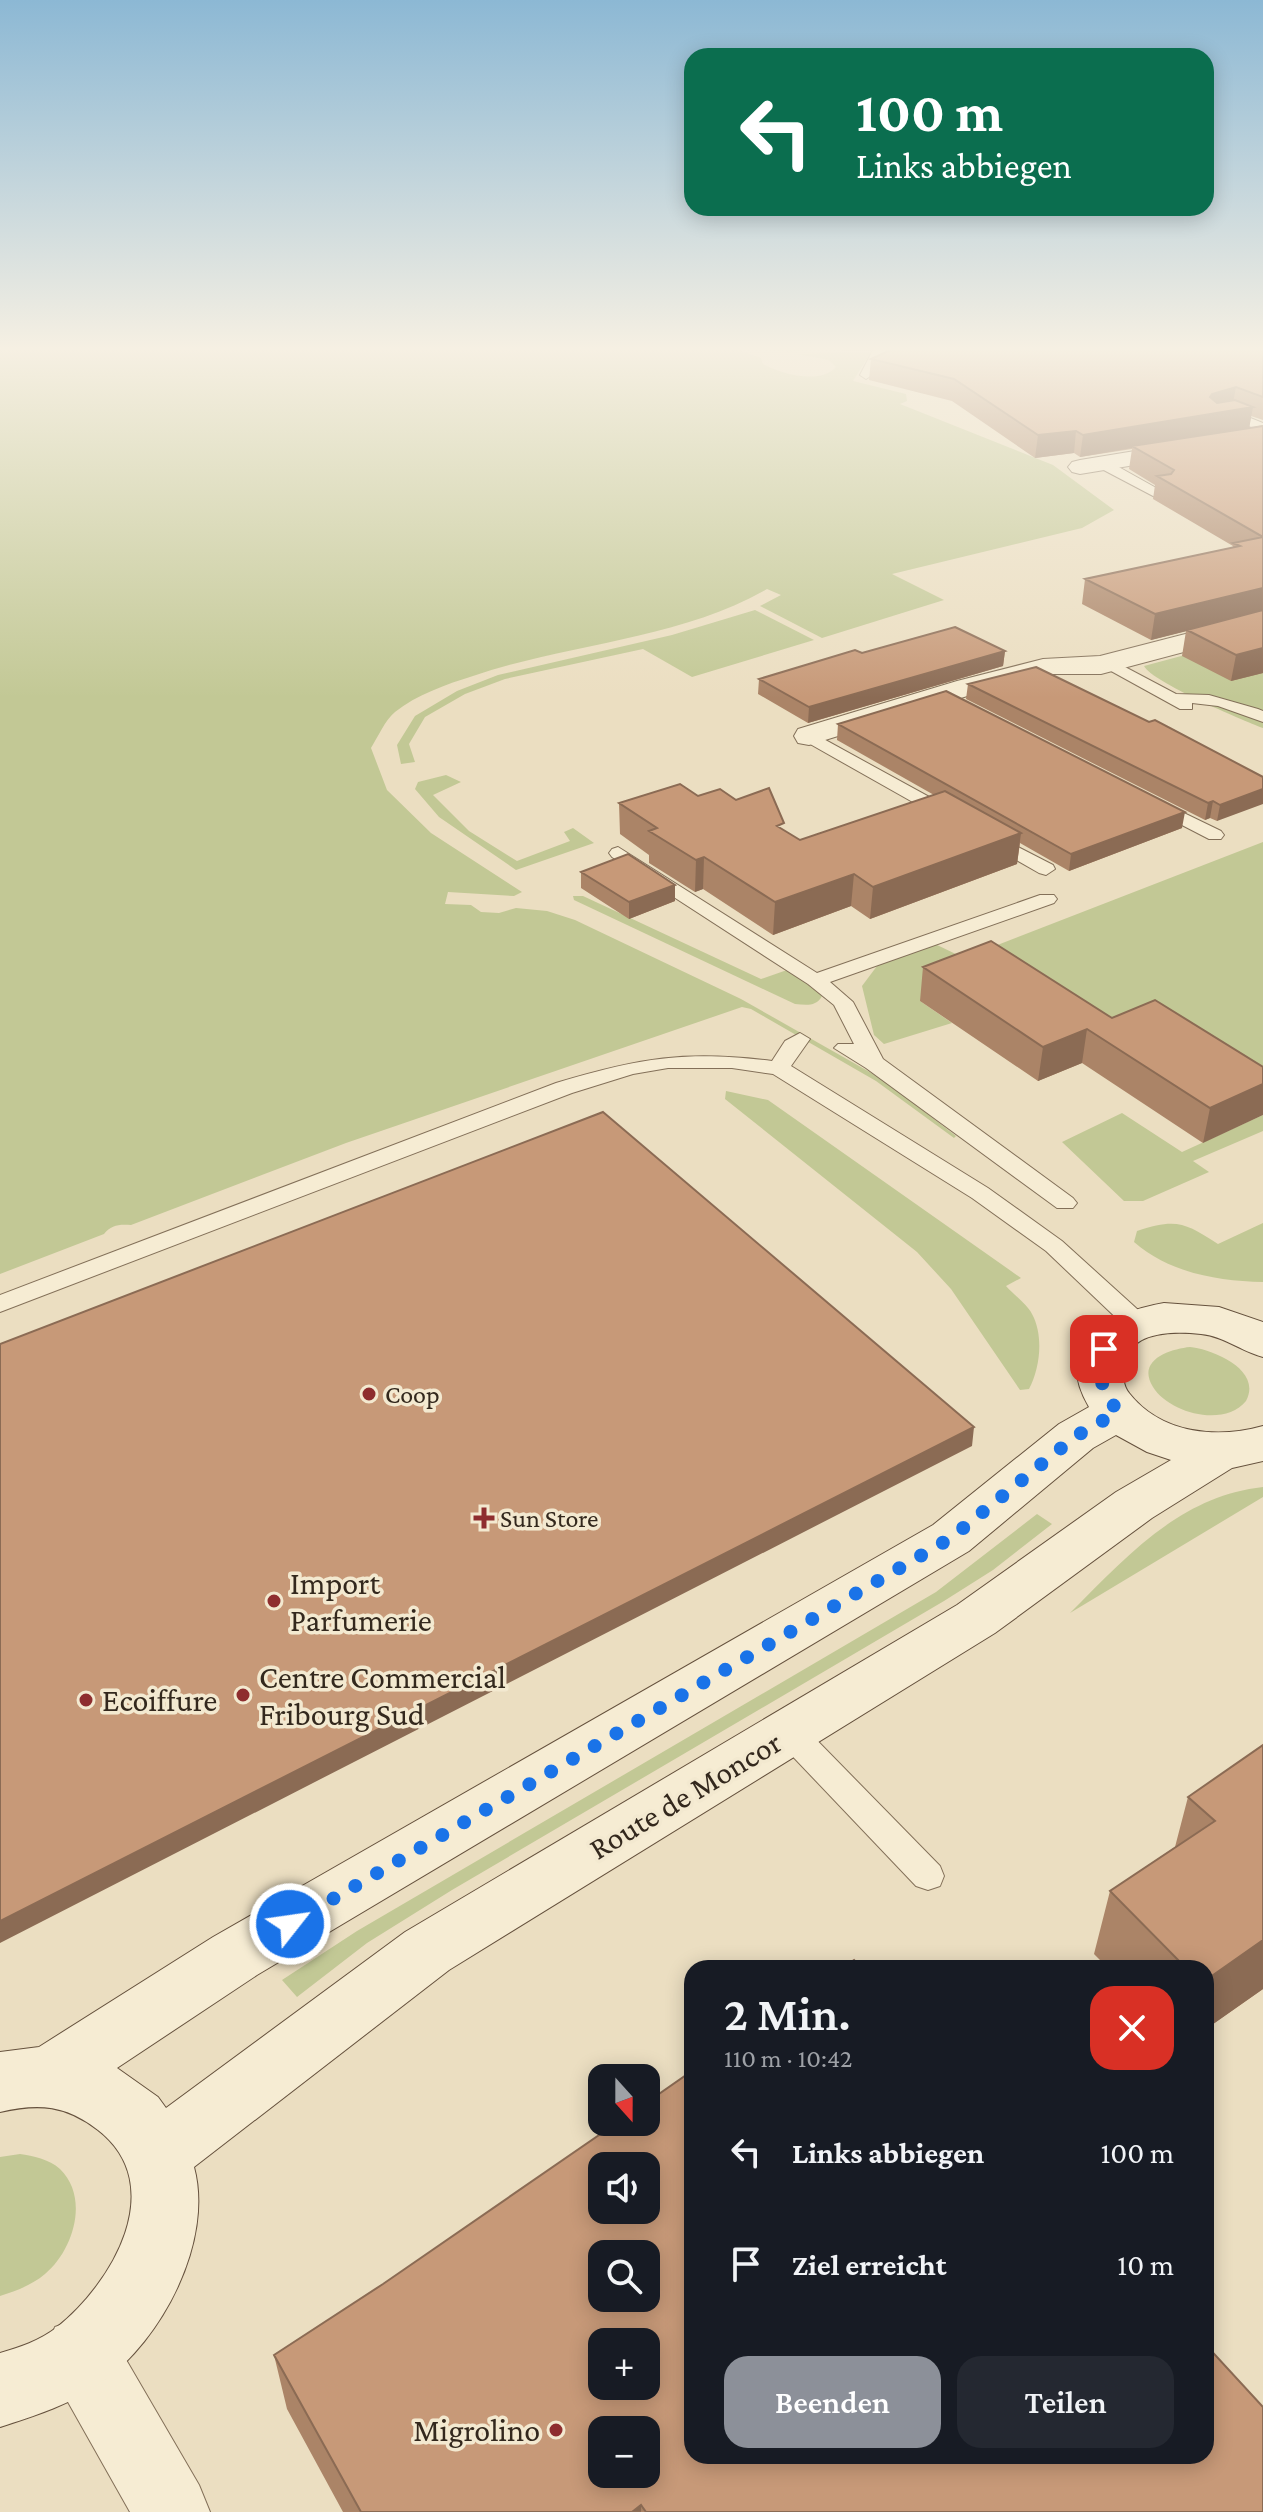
<!DOCTYPE html>
<html lang="de">
<head>
<meta charset="utf-8">
<style>
	:root { --surface:#171b24; --page:#242831; --text:#f1f3f6; --muted:#9ea1a6; --accent:#8c9099 }
	body { margin:0; font-family:"Crimson Pro",serif; background:var(--page); color:var(--text); height:100vh; display:flex; flex-direction:column; font-size:30px; white-space:nowrap }
	* { box-sizing:border-box; margin:0 }
	p { font-size:26px; color:var(--muted) }
	.icon { flex:none; width:44px; height:44px; fill:none; stroke:currentColor; stroke-width:2; stroke-linecap:round; stroke-linejoin:round }
	.map { position:relative; flex:1; overflow:hidden }
	.side { position:absolute; left:684px; top:1960px; width:530px; height:504px; display:flex; flex-direction:column; background:var(--surface); border-radius:24px; box-shadow:0 4px 20px #0003 }
	.side>* { flex:none }
	.hud { position:absolute; left:684px; top:48px; width:530px; height:168px; border-radius:24px; box-shadow:0 4px 20px #0003; background:#0b6e4f; color:#fff; overflow:hidden }
	.needle { width:52px; rotate:159deg }
	.controls { position:absolute; left:588px; top:2064px; display:grid; gap:16px }
	.controls a { display:grid; place-items:center; width:72px; height:72px; border-radius:16px; background:var(--surface); box-shadow:0 4px 20px #0003; font-size:40px }
	.pin { position:absolute; display:grid; place-items:center; width:68px; height:68px; color:#fff; margin:-34px; border-radius:16px; box-shadow:0 4px 12px #0006 }
	.me { position:absolute; width:88px; margin:-44px; rotate:60deg; stroke-linejoin:round; filter:drop-shadow(0 0 6px #0008) }
	.turn { display:flex; align-items:center; gap:28px; height:168px; padding:0 40px; font-size:36px }
	.turn .icon { width:104px; height:104px; stroke-width:2.5 }
	.turn b { display:block; font-size:56px; line-height:68px }
	.round { display:grid; place-items:center; flex:none; width:84px; height:84px; border-radius:24px; background:var(--page) }
	.head { display:flex; align-items:center; justify-content:space-between; height:136px; padding:0 40px }
	h1 { font-size:48px; font-weight:600; line-height:60px }
	.primary-button { display:flex; gap:16px; margin-top:auto; padding:16px 40px }
	.primary-button a { flex:1; height:92px; border-radius:24px; background:var(--accent); color:#fff; font-size:32px; font-weight:600; line-height:92px; text-align:center }
	.primary-button a+a { background:var(--page); color:var(--text) }
	ul { padding:0; list-style:none }
	li { display:flex; align-items:center; gap:24px; height:112px; padding:0 40px }
	li div { flex:1 }
	li b { display:block; font-size:30px }
	li em { font-style:normal }
	.map>svg:first-child { display:block }
	.green { fill:#c2c895 }
	.lines { fill:none; stroke-linecap:round; stroke-linejoin:round }
	.lane-casing { stroke:#837059; stroke-width:2 }
	.street-casing { stroke:#837059; stroke-width:2 }
	.secondary-casing { stroke:#65513d; stroke-width:2 }
	.lane { fill:#f6ecd3; fill-rule:evenodd }
	.street { fill:#f6ecd3; fill-rule:evenodd }
	.secondary { fill:#f6ecd3; fill-rule:evenodd }
	.wall { fill:#ab8467 }
	.shaded-wall { fill:#8b6b54 }
	.building { fill:#c79978; stroke:#8b6b54; stroke-width:2; fill-rule:evenodd }
	.route { stroke:#1a73e8; stroke-width:14; stroke-dasharray:0 25.2 }
	.poi-dot { fill:#8e2d2e; stroke:#f3e9d0; stroke-width:3 }
	.labels { text-anchor:middle; stroke-width:7; stroke-linejoin:round; paint-order:stroke }
	.poi-label { font-size:26px; fill:#33281d; stroke:#f3e9d0; text-anchor:start }
	.near-poi-label { font-size:32px; fill:#33281d; stroke:#f3e9d0; text-anchor:start }
	.near-street-label { font-size:32px; fill:#33281d; stroke:#f3e9d0 }
</style>
</head>
<body>
<div class="map">
<svg width="1263" height="2512" viewBox="0 0 1263 2512">
	<rect width="100%" height="100%" fill="#ebdec1"/>
	<path class="green" d="M0,347H831L840,348L789,352L733,348L761,358L763,364C781,374 820,385 836,367L829,360L797,354L868,352H871L853,381L906,394L907,401L900,404L1053,465L1114,510L1082,528L892,574L944,600L822,638L760,606L781,595L767,589C678,640 569,643 473,676C447,684 416,695 395,712C385,720 378,737 371,748L387,790L431,833L522,892L514,896L448,892L445,904L471,905L481,912L499,913L516,908L547,911L575,920L741,999L882,1079L956,1136L954,1138L876,1081L751,1009L742,1007L346,1143L131,1225C119,1224 111,1225 104,1234L0,1274Z
		M755,610L814,640L692,677L643,649L505,679L465,694L425,717L409,744L415,762L401,764L397,745L415,716L457,691L498,675L672,635Z
		M1263,634V728C1242,720 1152,682 1144,666Z
		M446,775L461,782L433,795L469,831L517,861L570,841L564,832L573,828L594,843L516,870L439,817L415,789L418,782Z
		M1263,842V1105L920,1001L952,1023L884,1044L874,1035L862,986L877,966L935,944L964,958Z
		M573,896H583L761,979L787,970L816,986L822,996C816,1007 806,1005 795,1004L574,900Z
		M726,1091L768,1100L1021,1278L1006,1286C1014,1295 1027,1304 1032,1314C1044,1336 1040,1368 1029,1389L1020,1390L951,1289L917,1252L725,1099Z
		M1122,1113L1182,1152L1263,1115V1131L1193,1161L1209,1172L1143,1201H1124L1062,1142Z
		M1263,1223V1282C1217,1281 1170,1273 1134,1242L1137,1231C1177,1218 1185,1223 1218,1244Z
		M1190,1347C1211,1349 1263,1369 1246,1401C1224,1428 1169,1413 1153,1387C1136,1360 1170,1349 1190,1347Z
		M1263,1487V1497L1070,1613C1126,1557 1180,1496 1263,1487Z
		M1037,1514L1052,1524L993,1570L944,1601L452,1890L367,1943L297,1997L282,1980L357,1931L936,1592Z
		M20,2154C33,2156 49,2159 60,2169C90,2198 73,2251 45,2274C32,2285 16,2291 0,2296V2157Z"/>
	<g class="lines">
		<defs>
			<path id="lane" d="M840,347H887L872,375L866,379L860,375L873,350H846Z
				M1233,411L1263,423V432L1232,419L1220,421L1214,417Z
				M1098,461H1108L1167,494L1155,497L1098,467Z
				M1108,658L1176,694L1209,695L1258,709L1263,711V722L1218,706L1192,703V709H1180L1102,666L1100,663Z
				M809,731L953,810L956,814L947,819L941,818L803,740L801,736L803,732Z
				M1157,800L1221,831L1224,835L1221,839H1209L1151,809L1148,805Z
				M993,834L1053,865L1055,869L1046,875L1039,873L987,843L984,839L987,835Z
				M618,847L817,973L1040,895H1054L1057,899L1054,903L830,982L853,1002L883,1059L1073,1198L1077,1203L1073,1208H1057L866,1068L834,1048L838,1044H854L834,1005L808,984L612,857L609,853L612,849Z
				M800,1033L810,1039L791,1066L988,1188L1062,1241L1147,1318L1150,1324L1147,1330H1129L1046,1251L972,1198L773,1074L732,1068H668L633,1074L572,1093L0,1312V1295L556,1083C639,1058 686,1050 772,1061L785,1041Z
				M789,1720L800,1723L940,1866L944,1876L940,1886L928,1890L916,1886L778,1741L774,1732L778,1723Z"/>
			<path id="street" d="M1263,430V444L1080,474L1072,472L1068,467L1072,462L1080,460Z
				M1263,614V631L1101,674H1053L977,693L809,745L798,743L794,736L798,729L957,681L1043,659L1100,656Z
				M81,2317L107,2327L199,2485L210,2512H130L55,2379L45,2353L55,2327Z"/>
			<path id="secondary" d="M1164,1303L1219,1307L1263,1322V1357C1241,1351 1223,1336 1201,1334C1173,1331 1130,1331 1124,1364C1122,1373 1123,1386 1129,1393C1161,1434 1217,1439 1263,1426V1461L1232,1468L1152,1518L995,1633L449,1970L194,2167C214,2241 162,2340 101,2383C72,2404 34,2416 0,2427V2353C20,2347 39,2341 56,2328C112,2284 170,2186 98,2130C66,2105 39,2103 0,2112V2052L39,2047L213,1937L933,1525L1059,1424L1089,1407C1051,1342 1108,1313 1164,1303ZM1116,1435L1147,1452L1171,1460L1116,1492L957,1605L405,1932L166,2108L158,2097L117,2068L257,1975L969,1551L1093,1448Z"/>
		</defs>
		<use href="#lane" class="lane-casing"/>
		<use href="#street" class="street-casing"/>
		<use href="#secondary" class="secondary-casing"/>
		<use href="#lane" class="lane"/>
		<use href="#street" class="street"/>
		<use href="#secondary" class="secondary"/>
	</g>
	<path class="wall" d="M1263,347V420L1251,416L1249,428L1263,425V673L1231,681L1182,656L1186,631L1151,640L1082,604L1085,579L1232,548L1233,546L1153,499L1155,485L1129,469L1132,449L1080,457L1074,453L1035,458L952,401L869,380L871,359Z
		M1005,651L1003,666L808,723L758,694L759,679L862,653Z
		M968,684L1149,722L1263,777L1217,821L1210,818L1205,820L966,699Z
		M838,724L1182,828L1069,871L1020,843L1017,864L870,919L851,906L773,935L703,889L695,892L649,863V855L620,834L619,803L698,796L783,830L800,840L934,795L837,740Z
		M581,872L675,885V901L629,919L581,888Z
		M923,967L1112,1018L1263,1067L1203,1143L1082,1063L1038,1081L920,1001Z
		M1263,1745V1989L1206,2029V1968H1108L1094,1954L1110,1891L1175,1847L1188,1797Z
		M383,2284L1263,2512H343L287,2409L274,2355Z"/>
	<path class="shaded-wall" d="M1236,387L1232,408L1253,407L1249,429L1132,446V448L1080,457L1083,435L1210,397L1212,394Z
		M1076,431L1074,453L1035,458L1038,435Z
		M1263,588V612L1151,640L1155,614Z
		M1263,648V673L1231,681L1236,655Z
		M1005,651L1003,666L808,723L809,707Z
		M1263,789V804L1217,821L1220,805Z
		M1213,801L1210,818L1205,820L1208,803Z
		M1185,812L1182,828L1069,871L1071,854Z
		M1021,833L1017,864L870,919L873,887Z
		M704,857L703,889L695,892L696,860Z
		M854,874L851,906L773,935L775,902Z
		M675,885V901L629,919V902Z
		M1087,1029L1082,1063L1038,1081L1043,1047Z
		M1263,1084V1115L1203,1143L1210,1108Z
		M974,1427L972,1446L0,1943V1921Z
		M1263,1940V1989L1206,2029V1980Z
		M641,2505V2512H632Z"/>
	<path class="building" d="M897,347H1263V397L1236,387L1212,394L1210,397L1217,403L1235,400L1253,407L1083,435L1076,431L1038,435L954,379L871,359Z
		M1263,426V537L1157,476L1171,474L1174,470L1132,446Z
		M1263,537V588L1155,614L1085,579L1240,546L1233,543Z
		M1263,610V648L1236,655L1187,630Z
		M955,627L1005,651L809,707L759,679L855,650L862,653Z
		M1036,667L1149,722L1155,720L1263,777V789L1220,805L1213,801L1208,803L968,684Z
		M946,691L1185,812L1071,854L838,724Z
		M680,784L698,796L720,789L736,800L769,788L784,823L777,826L800,840L945,791L1021,833L873,887L854,874L775,902L704,857L696,860L649,831L657,828L619,803Z
		M628,854L675,885L629,902L581,872Z
		M991,941L1112,1018L1155,1000L1263,1067V1084L1210,1108L1087,1029L1043,1047L923,967Z
		M603,1112L974,1427L0,1921V1344Z
		M1263,1745V1940L1206,1980V1968H1186L1110,1891L1215,1821L1188,1797Z
		M854,1960L861,1968H842Z
		M692,2071V2456H1206V2345L1263,2407V2512H646L641,2505L632,2512H361L274,2355L383,2284L618,2122H646V2103ZM602,2166H646V2210H602ZM602,2254H646V2298H602ZM602,2342H646V2386H602ZM602,2430H646V2474H602Z"/>
	<linearGradient id="sky" x2="0" y2="1"><stop stop-color="#8cb8d4"/><stop offset="0.5" stop-color="#f6f0e3"/><stop offset="1" stop-color="#f6f0e3" stop-opacity="0"/></linearGradient>
	<rect width="1263" height="698" fill="url(#sky)"/>
	<g class="lines">
		<path class="route" d="M290,1924L951,1538L1076,1436L1118,1412C1103,1390 1095,1376 1104,1349"/>
	</g>
	<g class="poi-dot">
		<circle cx="369" cy="1394" r="8"/>
		<path d="M480 1506h8v8h8v8h-8v8h-8v-8h-8v-8h8z"/>
		<circle cx="274" cy="1601" r="8"/>
		<circle cx="243" cy="1695" r="8"/>
		<circle cx="86" cy="1700" r="8"/>
		<circle cx="556" cy="2430" r="8"/>
	</g>
	<g class="labels">
		<g class="poi-label">
			<text x="385" y="1403">Coop</text>
			<text x="500" y="1527">Sun Store</text>
		</g>
		<g class="near-poi-label">
			<text x="290" y="1594">Import<tspan x="290" dy="37">Parfumerie</tspan></text>
			<text x="259" y="1688">Centre Commercial<tspan x="259" dy="37">Fribourg Sud</tspan></text>
			<text x="102" y="1711">Ecoiffure</text>
			<text x="540" y="2441" text-anchor="end">Migrolino</text>
		</g>
		<g class="near-street-label">
			<text transform="translate(685 1795) rotate(-31)" y="11">Route de Moncor</text>
		</g>
	</g>
</svg>
<div class="controls">
<a><svg class="needle" viewBox="-14 -14 28 28"><path d="M0-13l5 13h-10z" fill="#e53935"/><path d="M0 13l5-13h-10z" fill="#9ea1a6"/></svg></a>
<a><svg class="icon" aria-label="sound" viewBox="0 0 24 24"><path d="M4 9h4l5-4v14l-5-4H4zM17 9q2 3 0 6"/></svg></a>
<a><svg class="icon" aria-label="search" viewBox="0 0 24 24"><circle cx="10" cy="10" r="6"/><path d="M15 15l6 6"/></svg></a>
<a>+</a>
<a>−</a>
</div>
<div class="pin" style="left:1104px;top:1349px;background:#d93025"><svg class="icon" aria-label="arrive" viewBox="0 0 24 24"><path d="M6 21V4h12l-3 4 3 4H6"/></svg></div>
<svg class="me" style="left:290px;top:1924px" viewBox="-20 -20 40 40"><circle r="17" fill="#1a73e8" stroke="#fff" stroke-width="3"/><path d="M0-11L8 9 0 5-8 9z" fill="#fff"/></svg>
<div class="hud">
<div class="turn"><svg class="icon" aria-label="left" viewBox="0 0 24 24"><path d="M17 20v-9H6M10 6l-5 5 5 5"/></svg><div><b>100 m</b>Links abbiegen</div></div>
</div>
<section class="side">
<div class="head"><div><h1>2 Min.</h1><p>110 m · 10:42</p></div><a class="round" style="background:#d93025;color:#fff"><svg class="icon" aria-label="close" viewBox="0 0 24 24"><path d="M6 6l12 12M18 6L6 18"/></svg></a></div>
<ul>
<li><svg class="icon" aria-label="left" viewBox="0 0 24 24"><path d="M17 20v-9H6M10 6l-5 5 5 5"/></svg><div><b>Links abbiegen</b></div><em>100 m</em></li>
<li><svg class="icon" aria-label="arrive" viewBox="0 0 24 24"><path d="M6 21V4h12l-3 4 3 4H6"/></svg><div><b>Ziel erreicht</b></div><em>10 m</em></li>
</ul>
<div class="primary-button"><a>Beenden</a><a>Teilen</a></div>
</section>
</div>
</body>
</html>
